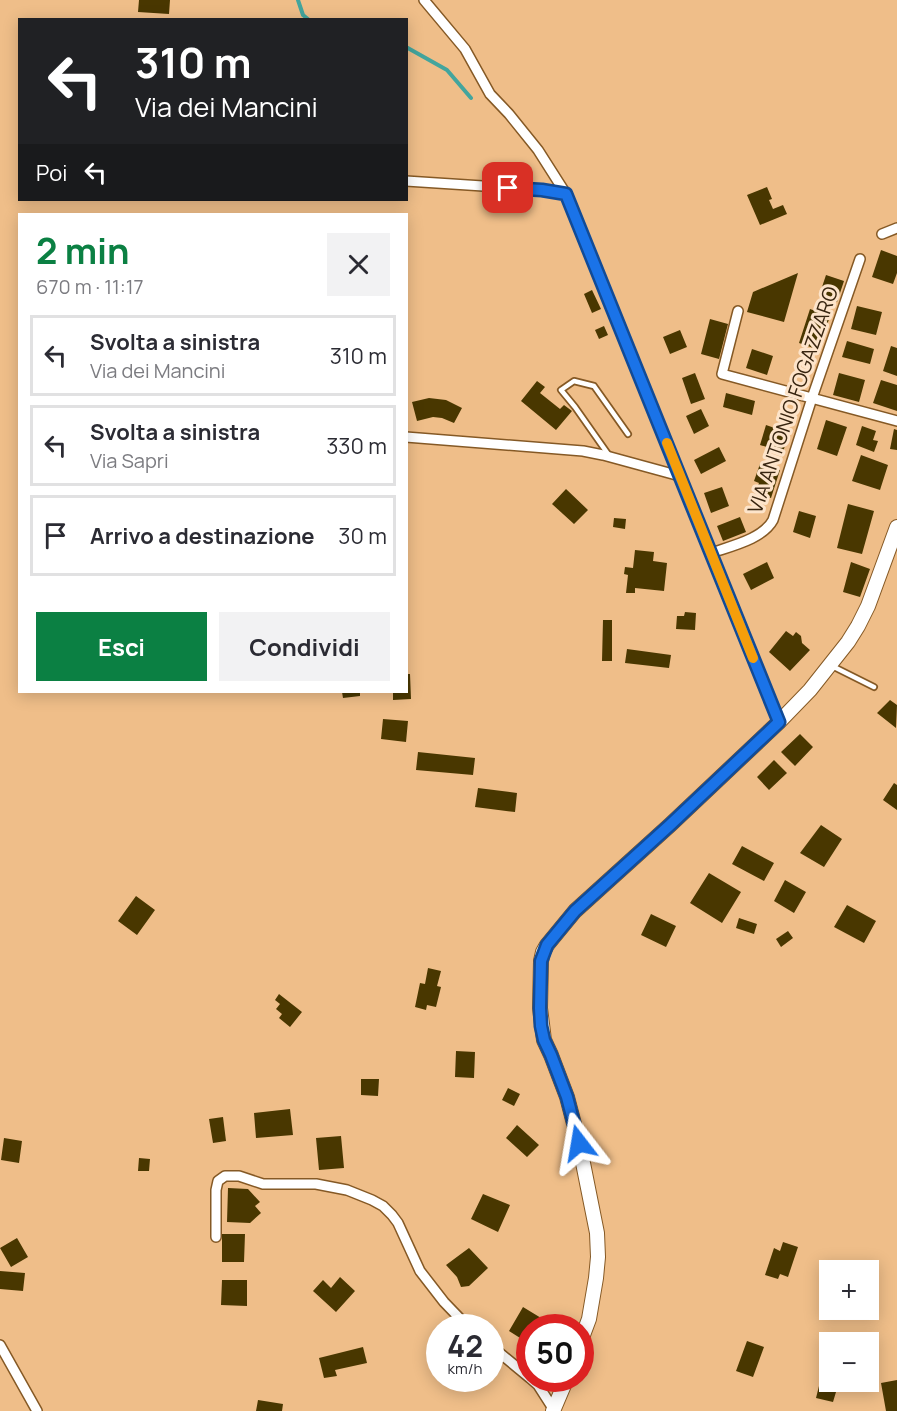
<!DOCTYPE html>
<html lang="it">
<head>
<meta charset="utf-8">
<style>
	:root { --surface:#fff; --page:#f2f2f3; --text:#2b2b33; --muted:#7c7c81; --line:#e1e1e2; --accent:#0b8043 }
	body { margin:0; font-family:Manrope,sans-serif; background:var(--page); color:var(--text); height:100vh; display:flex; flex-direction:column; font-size:22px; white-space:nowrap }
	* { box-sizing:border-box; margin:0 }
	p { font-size:20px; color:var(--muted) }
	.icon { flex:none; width:33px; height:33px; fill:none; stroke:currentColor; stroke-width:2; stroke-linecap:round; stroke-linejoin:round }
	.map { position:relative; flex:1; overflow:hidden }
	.details { position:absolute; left:18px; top:213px; width:390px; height:480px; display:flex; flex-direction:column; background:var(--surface); border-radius:0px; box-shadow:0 3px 15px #0003 }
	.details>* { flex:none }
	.hud { position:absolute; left:18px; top:18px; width:390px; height:183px; border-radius:0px; box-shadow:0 3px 15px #0003; background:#202124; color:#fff; overflow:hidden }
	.buttons { position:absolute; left:819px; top:1260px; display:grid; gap:12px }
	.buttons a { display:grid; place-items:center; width:60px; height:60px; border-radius:0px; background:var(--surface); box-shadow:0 3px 15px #0003; font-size:30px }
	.speed { position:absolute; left:426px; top:1314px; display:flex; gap:12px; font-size:30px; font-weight:700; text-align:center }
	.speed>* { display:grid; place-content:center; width:78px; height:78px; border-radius:50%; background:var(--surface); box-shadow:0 3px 15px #0003; line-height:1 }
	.speed small { font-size:15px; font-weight:400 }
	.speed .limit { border:9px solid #d22; background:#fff; color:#111 }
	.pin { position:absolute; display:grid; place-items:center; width:51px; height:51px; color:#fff; margin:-26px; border-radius:12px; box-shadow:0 3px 9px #0006 }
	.me { position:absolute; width:66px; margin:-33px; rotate:346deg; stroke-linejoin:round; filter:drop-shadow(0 0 4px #0008) }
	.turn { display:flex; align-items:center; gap:21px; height:126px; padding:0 18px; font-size:27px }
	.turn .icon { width:78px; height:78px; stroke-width:2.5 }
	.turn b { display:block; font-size:42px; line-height:51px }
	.then { display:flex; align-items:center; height:57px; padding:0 18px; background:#0003; gap:12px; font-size:22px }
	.round { display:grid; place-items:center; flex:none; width:63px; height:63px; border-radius:0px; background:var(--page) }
	.head { display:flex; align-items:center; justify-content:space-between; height:102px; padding:0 18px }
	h1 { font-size:36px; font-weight:700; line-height:45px; color:var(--accent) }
	.primary-button { display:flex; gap:12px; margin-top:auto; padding:12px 18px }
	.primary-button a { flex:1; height:69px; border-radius:0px; background:var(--accent); color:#fff; font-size:24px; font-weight:700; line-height:69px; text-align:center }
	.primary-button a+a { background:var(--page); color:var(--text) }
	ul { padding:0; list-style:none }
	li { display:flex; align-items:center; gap:18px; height:81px; margin:0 12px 9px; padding:0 6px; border:3px solid var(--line); border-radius:0px }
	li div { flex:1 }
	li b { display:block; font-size:22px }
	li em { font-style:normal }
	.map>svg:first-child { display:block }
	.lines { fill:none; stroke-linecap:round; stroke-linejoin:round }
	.stream { stroke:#43a59d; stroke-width:4 }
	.building { fill:#493700 }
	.service-casing { stroke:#855925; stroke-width:8 }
	.minor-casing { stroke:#855925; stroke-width:12 }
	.secondary-casing { stroke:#855925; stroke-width:16 }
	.service { stroke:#fff; stroke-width:4.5 }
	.minor { stroke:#fff; stroke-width:9 }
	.secondary { stroke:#fff; stroke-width:14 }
	.route-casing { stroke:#114b97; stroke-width:15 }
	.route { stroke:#1a73e8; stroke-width:10 }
	.slow { stroke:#f59e0b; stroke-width:10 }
	.labels { text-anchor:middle; stroke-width:6; stroke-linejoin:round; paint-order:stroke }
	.street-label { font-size:20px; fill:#382510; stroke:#fde4ca }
</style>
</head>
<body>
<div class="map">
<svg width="897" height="1411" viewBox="0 0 897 1411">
	<rect width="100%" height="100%" fill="#efbe89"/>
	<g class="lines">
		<path class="stream" d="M298,0L303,15L309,20
			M406,47L447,70L471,98"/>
	</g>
	<path class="building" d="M139,0H170L169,14L138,12Z
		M767,187L772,199L769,200L773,209L783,205L787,214L760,225L747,195Z
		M881,250L897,256V273L893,284L872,277Z
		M798,273L784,322L747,312L753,292Z
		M826,275L844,281L837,302L819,296Z
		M592,290L601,309L592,313L584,294Z
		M857,306L882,312L876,335L851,329Z
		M810,309L830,316L819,350L799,343Z
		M710,319L728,324L719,359L701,354Z
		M604,326L608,335L599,339L595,330Z
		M680,330L687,347L670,354L663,337Z
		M847,341L874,349L870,364L842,357Z
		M891,346L897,348V376L883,371Z
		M752,349L773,356L767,375L746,368Z
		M695,373L705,399L691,404L682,378Z
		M839,373L865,380L859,402L833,395Z
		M881,380L897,385V411L873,403Z
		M537,381L545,387L540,393L560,409L564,405L572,411L556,430L521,401Z
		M726,393L755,401L752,415L723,407Z
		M429,398L446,400L462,408L454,423L442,418L433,417L417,421L412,402Z
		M701,409L709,426L694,434L686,416Z
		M826,420L847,427L837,456L817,449Z
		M766,425L789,433L783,452L760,445Z
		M862,426L876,431L873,440L878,441L874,452L856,445Z
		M894,429L897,430V450L890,449Z
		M719,447L726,461L701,474L694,460Z
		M861,455L888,465L880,490L852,481Z
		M760,464L780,470L771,498L755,493L759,483L754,481Z
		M722,487L729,506L711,513L704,493Z
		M566,489L588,510L574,524L552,504Z
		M848,504L874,511L862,554L837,548Z
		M799,511L816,516L810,538L793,532Z
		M740,517L746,532L723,541L717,526Z
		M614,518L626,519L625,529L613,527Z
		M635,550L654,552L653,561L667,563L664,591L635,588V593H626L628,575L624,574L625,567L633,568Z
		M767,562L774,578L751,590L743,574Z
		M851,562L870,569L860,597L843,592Z
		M685,612L696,613L695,630L676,629L677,616H684Z
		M603,620H612V661H602Z
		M786,631L793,636L796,632L801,636L802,643L810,650L790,671L769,652Z
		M627,649L671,655L669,668L625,663Z
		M406,674H410L411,699L393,700V692H406Z
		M342,692H360V696L343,698Z
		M890,700L897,705L896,728L877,713Z
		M383,719L408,721L406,742L381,739Z
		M800,734L813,747L795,766L781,752Z
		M418,752L475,758L473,775L416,770Z
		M774,760L787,773L769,790L757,777Z
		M894,783L897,785V810L883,800Z
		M478,788L517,793L515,812L475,807Z
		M821,825L842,839L824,867L800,853Z
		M742,846L774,863L764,881L732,864Z
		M709,873L741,892L722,923L690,903Z
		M785,880L806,892L794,913L774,901Z
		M136,896L155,910L137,935L118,921Z
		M847,905L876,921L864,943L834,927Z
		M651,914L676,926L666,947L641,935Z
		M739,918L757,924L754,934L736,928Z
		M788,931L793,938L781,947L776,939Z
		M428,968L441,971L437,986L441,987L436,1007L427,1005L426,1010L415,1007L420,983L425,984Z
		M279,994L302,1012L290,1027L279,1018L282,1014L276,1009L280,1004L275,1000Z
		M456,1051L475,1052L474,1078L455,1077Z
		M361,1079H379L378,1096L361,1095Z
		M508,1088L520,1094L514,1106L502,1100Z
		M290,1109L293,1135L256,1138L254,1113Z
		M223,1117L226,1141L213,1143L209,1119Z
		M517,1125L539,1145L527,1157L506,1138Z
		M341,1136L344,1168L319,1170L316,1138Z
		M4,1138L22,1141L19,1163L1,1160Z
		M139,1158L150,1159L149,1171H138Z
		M228,1188L248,1189L260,1202L255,1206L261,1213L250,1223L227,1222Z
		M483,1194L510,1205L498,1232L471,1219Z
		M222,1234H245L244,1262H222Z
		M17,1238L28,1257L11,1267L0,1248Z
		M783,1242L798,1247L788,1277L780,1274L778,1279L765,1275L774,1248L780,1251Z
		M469,1248L488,1268L469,1286L461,1287L457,1277L446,1265Z
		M0,1271L25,1273L23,1291L0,1289Z
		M340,1277L355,1291L336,1312L313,1291L323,1280L331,1288Z
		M222,1280H247V1306L221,1305Z
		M523,1307L546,1321L542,1328H530V1340L528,1343L509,1331Z
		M747,1341L764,1347L753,1377L736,1371Z
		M363,1347L367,1363L335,1370L337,1376L324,1378L319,1358Z
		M823,1370L830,1371V1382H839L833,1402L816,1398Z
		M897,1380V1411H886L881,1383Z
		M258,1400L283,1404L282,1411H256Z"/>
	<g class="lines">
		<defs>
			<path id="service" d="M608,454L575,407L561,390L574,381L594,386L628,434
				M832,666L874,687"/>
			<path id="minor" d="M424,0L465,49L490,94L509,114L538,150L566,194L779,722
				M406,181L531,189L566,194
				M882,234L897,228
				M738,311L722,374L897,421
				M406,437L583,451L603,455L680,476
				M711,553C731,546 763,539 773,520L812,398L860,259
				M216,1237V1190L218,1181L225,1176H239L263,1184H316L347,1190L372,1200L383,1206L392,1215L398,1223L420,1271L444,1302L469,1328
				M0,1345L37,1411
				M490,1345L530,1378
				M530,1378L538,1385L554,1410"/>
			<path id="secondary" d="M580,1343L589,1319L596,1278L598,1257L597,1233L579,1143L567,1097L551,1055L544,1040L540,1008L541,961L543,952L547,945L575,911L670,825L779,722L810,690L848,642L858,626L868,606L897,527
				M553,1411L567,1378"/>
		</defs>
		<use href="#service" class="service-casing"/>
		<use href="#minor" class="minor-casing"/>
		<use href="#secondary" class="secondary-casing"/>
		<use href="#service" class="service"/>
		<use href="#minor" class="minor"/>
		<use href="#secondary" class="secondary"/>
	</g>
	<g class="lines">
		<defs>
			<path id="route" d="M508,188L542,190L566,194L779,722L670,825L575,911L547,945L541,961L540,1008L541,1026L544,1040L551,1055L567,1097L579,1143"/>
		</defs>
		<use href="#route" class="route-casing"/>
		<use href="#route" class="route"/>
		<path class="slow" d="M667,443L753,658"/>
	</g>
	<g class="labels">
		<g class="street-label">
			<text transform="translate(793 400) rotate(-71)" y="7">VIA ANTONIO FOGAZZARO</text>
		</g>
	</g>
</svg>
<div class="buttons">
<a>+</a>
<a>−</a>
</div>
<div class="speed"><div>42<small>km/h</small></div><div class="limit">50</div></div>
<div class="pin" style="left:508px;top:188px;background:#d93025"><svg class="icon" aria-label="arrive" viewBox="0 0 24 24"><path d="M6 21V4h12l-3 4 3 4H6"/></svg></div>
<svg class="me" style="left:579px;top:1143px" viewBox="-20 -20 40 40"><path d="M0-17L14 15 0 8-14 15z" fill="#1a73e8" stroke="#fff" stroke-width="4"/></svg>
<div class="hud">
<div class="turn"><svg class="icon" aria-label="left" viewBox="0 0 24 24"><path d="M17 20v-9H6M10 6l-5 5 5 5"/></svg><div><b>310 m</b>Via dei Mancini</div></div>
<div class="then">Poi<svg class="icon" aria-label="left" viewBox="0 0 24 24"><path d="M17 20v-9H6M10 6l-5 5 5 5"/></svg></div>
</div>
<section class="details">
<div class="head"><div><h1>2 min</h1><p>670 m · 11:17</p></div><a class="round"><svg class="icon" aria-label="close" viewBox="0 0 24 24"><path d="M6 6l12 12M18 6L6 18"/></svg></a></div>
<ul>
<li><svg class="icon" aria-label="left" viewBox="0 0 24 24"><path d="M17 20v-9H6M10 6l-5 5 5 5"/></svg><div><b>Svolta a sinistra</b><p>Via dei Mancini</p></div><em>310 m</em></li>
<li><svg class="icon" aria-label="left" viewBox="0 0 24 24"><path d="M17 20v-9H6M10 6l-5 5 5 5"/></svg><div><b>Svolta a sinistra</b><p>Via Sapri</p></div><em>330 m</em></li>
<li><svg class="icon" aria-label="arrive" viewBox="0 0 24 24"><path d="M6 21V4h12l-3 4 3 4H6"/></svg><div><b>Arrivo a destinazione</b></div><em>30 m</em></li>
</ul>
<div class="primary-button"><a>Esci</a><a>Condividi</a></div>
</section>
</div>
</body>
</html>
